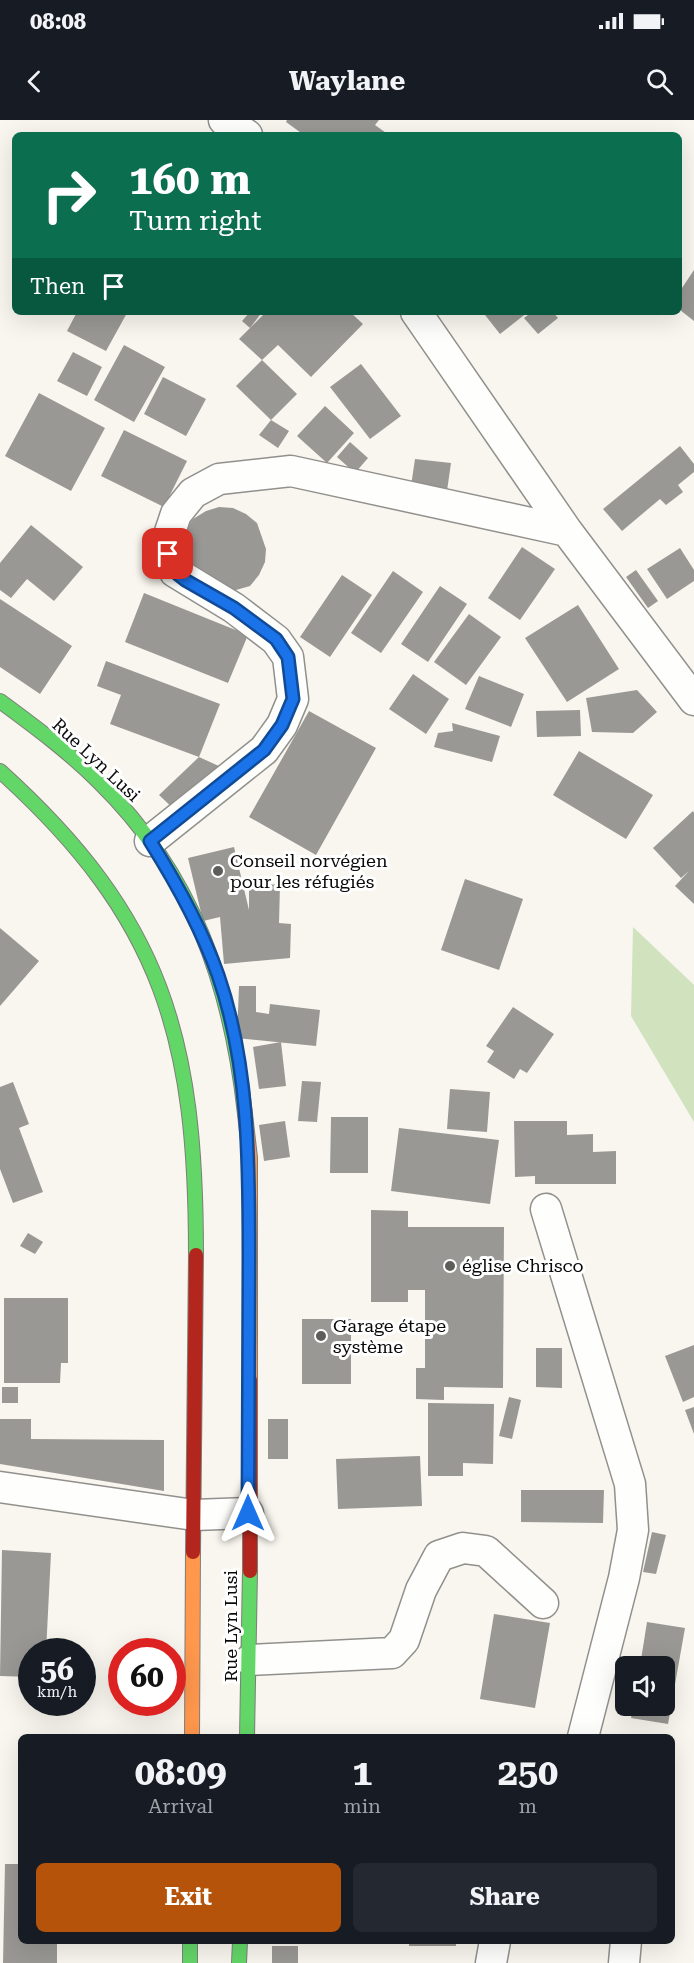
<!DOCTYPE html>
<html lang="en">
<head>
<meta charset="utf-8">
<style>
	:root { --surface:#171b24; --page:#242831; --text:#f1f3f6; --muted:#9ea1a6; --accent:#b45309 }
	body { margin:0; font-family:"Roboto Serif",serif; background:var(--page); color:var(--text); height:100vh; display:flex; flex-direction:column; font-size:22px; white-space:nowrap }
	* { box-sizing:border-box; margin:0 }
	p { font-size:20px; color:var(--muted) }
	.icon { flex:none; width:33px; height:33px; fill:none; stroke:currentColor; stroke-width:2; stroke-linecap:round; stroke-linejoin:round }
	.map { position:relative; flex:1; overflow:hidden }
	.sheet { position:absolute; left:18px; top:1614px; width:657px; height:210px; display:flex; flex-direction:column; background:var(--surface); border-radius:9px; box-shadow:0 6px 24px #0002 }
	.sheet>* { flex:none }
	.hud { position:absolute; left:12px; top:12px; width:670px; height:183px; border-radius:9px; box-shadow:0 6px 24px #0002; background:#0b6e4f; color:#fff; overflow:hidden }
	.fabs { position:absolute; left:615px; top:1536px; display:grid; gap:12px }
	.fabs a { display:grid; place-items:center; width:60px; height:60px; border-radius:9px; background:var(--surface); box-shadow:0 6px 24px #0002; font-size:30px }
	.speed { position:absolute; left:18px; top:1518px; display:flex; gap:12px; font-size:30px; font-weight:700; text-align:center }
	.speed>* { display:grid; place-content:center; width:78px; height:78px; border-radius:50%; background:var(--surface); box-shadow:0 6px 24px #0002; line-height:1 }
	.speed small { font-size:15px; font-weight:400 }
	.speed .limit { border:9px solid #d22; background:#fff; color:#111 }
	.pin { position:absolute; display:grid; place-items:center; width:51px; height:51px; color:#fff; margin:-26px; border-radius:12px; box-shadow:0 3px 9px #0006 }
	.me { position:absolute; width:66px; margin:-33px; rotate:0deg; stroke-linejoin:round; filter:drop-shadow(0 0 4px #0008) }
	.turn { display:flex; align-items:center; gap:21px; height:126px; padding:0 18px; font-size:27px }
	.turn .icon { width:78px; height:78px; stroke-width:2.5 }
	.turn b { display:block; font-size:42px; line-height:51px }
	.then { display:flex; align-items:center; height:57px; padding:0 18px; background:#0003; gap:12px; font-size:22px }
	.eta { display:flex; justify-content:space-evenly; align-items:center; height:102px; text-align:center }
	.eta b { font-size:36px; font-weight:700; line-height:42px }
	.primary-button { display:flex; gap:12px; margin-top:auto; padding:12px 18px }
	.primary-button a { flex:1; height:69px; border-radius:9px; background:var(--accent); color:#fff; font-size:24px; font-weight:700; line-height:69px; text-align:center }
	.primary-button a+a { background:var(--page); color:var(--text) }
	.status { display:flex; justify-content:space-between; align-items:center; height:42px; padding:0 30px; background:var(--surface); direction:ltr }
	.status svg { height:16px; fill:currentColor }
	header { display:flex; justify-content:space-between; align-items:center; height:78px; padding:0 18px; background:var(--surface); font-size:27px; font-weight:700 }
	.map>svg:first-child { display:block }
	.forest { fill:#d1e2bf }
	.building { fill:#9a9894 }
	.lines { fill:none; stroke-linecap:round; stroke-linejoin:round }
	.street-casing { stroke:#91908d; stroke-width:33 }
	.fast-casing { stroke:#7e7e7a; stroke-width:16 }
	.slow-casing { stroke:#7e7e7a; stroke-width:16 }
	.jam-casing { stroke:#7e7e7a; stroke-width:16 }
	.street { stroke:#fefefc; stroke-width:30 }
	.fast { stroke:#63d668; stroke-width:14 }
	.slow { stroke:#ff974d; stroke-width:14 }
	.jam { stroke:#b3261e; stroke-width:14 }
	.route-casing { stroke:#114b97; stroke-width:15 }
	.route { stroke:#1a73e8; stroke-width:10 }
	.poi-dot { fill:#5d5d5a; stroke:#fff; stroke-width:2 }
	.labels { text-anchor:middle; stroke-width:6; stroke-linejoin:round; paint-order:stroke }
	.street-label { font-size:18px; fill:#0a0a0a; stroke:#fff }
	.poi-label { font-size:18px; fill:#0a0a0a; stroke:#fff; text-anchor:start }
</style>
</head>
<body>
<div class="status"><b>08:08</b><svg viewBox="0 0 49 12"><path d="M0 12V9h3v3zM5 12V6h3v6zM10 12V3h3v9zM15 12V0h3v12zM26 1h20v11H26zM47 4h2v5h-2z"/></svg></div>
<header><svg class="icon" aria-label="back" viewBox="0 0 24 24"><path d="M15 5l-7 7 7 7"/></svg>Waylane<svg class="icon" aria-label="search" viewBox="0 0 24 24"><circle cx="10" cy="10" r="6"/><path d="M15 15l6 6"/></svg></header>
<div class="map">
<svg width="694" height="1843" viewBox="0 0 694 1843">
	<rect width="100%" height="100%" fill="#f8f6ee"/>
	<path class="forest" d="M633,807L694,865V1002L631,896Z"/>
	<path class="building" d="M287,0H379L375,5L389,15H304L286,2Z
		M694,150V201L680,190V171Z
		M77,192H125L127,193L106,231L67,211Z
		M250,192H262L250,208L242,201Z
		M266,192H350L363,204L311,257L278,225L262,240L239,219Z
		M490,192H528L500,214L485,195Z
		M532,192H553L558,198L538,214L524,198Z
		M124,225L165,247L134,302L94,280Z
		M73,232L102,247L87,276L57,261Z
		M262,240L297,274L271,300L236,266Z
		M361,244L401,296L370,319L330,267Z
		M163,257L206,279L186,316L144,294Z
		M39,273L105,308L71,371L5,336Z
		M325,286L354,313L327,343L297,316Z
		M271,300L289,311L278,328L259,315Z
		M124,310L187,341L164,387L101,356Z
		M350,322L368,338L355,353L337,337Z
		M680,326L694,344V352L678,365L683,372L666,385L660,379L622,411L603,389Z
		M415,339L451,343L447,371L411,366Z
		M219,387L233,388L246,394L257,403L266,429L265,442L259,455L250,466L222,474L180,439L184,411L193,399L206,391Z
		M31,405L83,447L54,481L27,459L11,478L0,470V443Z
		M522,427L555,449L520,500L488,478Z
		M680,428L694,450V461L667,479L647,449Z
		M636,450L658,481L648,488L626,457Z
		M393,451L423,472L381,533L351,513Z
		M342,455L372,475L330,537L300,517Z
		M440,466L467,484L428,542L401,524Z
		M144,473L248,515L228,563L125,522Z
		M0,479L72,526L40,574L0,547Z
		M578,485L619,549L567,582L525,518Z
		M469,494L501,517L466,565L434,542Z
		M106,541L220,584L199,637L110,604L121,575L97,566Z
		M413,554L449,579L426,614L389,589Z
		M479,556L524,574L511,607L465,589Z
		M637,570L657,592L633,613L592,612L586,578Z
		M580,590L581,616L537,617L536,591Z
		M309,591L376,628L316,735L249,697Z
		M452,603L500,616L492,642L434,627L438,613L453,611Z
		M579,631L653,675L626,719L553,675Z
		M199,637L221,647L177,692L159,675Z
		M693,691L694,693V784L675,766L689,751L681,758L653,728Z
		M234,727L249,790V763L280,765L279,803L291,804L290,838L224,844L220,797L203,801L188,738Z
		M465,759L523,779L499,850L441,830Z
		M0,808L39,841L0,886Z
		M239,866H256V892L269,894L270,884L320,890L316,926L237,918Z
		M513,887L554,914L527,953L520,949L514,959L487,942L494,931L486,926Z
		M281,922L286,966L259,969L253,927Z
		M302,961L321,962L317,1002L298,1001Z
		M13,962L29,1004L19,1008L43,1072L13,1083L0,1049V967Z
		M450,969L490,972L487,1012L447,1009Z
		M331,997H368V1053H330Z
		M285,1001L290,1037L264,1041L259,1005Z
		M514,1001H567V1015L593,1014V1032L616,1031V1064H535V1056L515,1057Z
		M399,1008L499,1020L490,1084L391,1071Z
		M371,1090L408,1091V1107H504L503,1268L444,1267V1280L416,1279V1248H425V1170H408V1182H371Z
		M28,1113L43,1122L35,1134L20,1126Z
		M4,1178H68V1243H61L60,1263H4Z
		M302,1199H351V1264H302Z
		M694,1225V1277L683,1282L665,1236Z
		M536,1228H562V1268L536,1267Z
		M2,1267H18V1283H2Z
		M509,1277L521,1280L512,1319L499,1316Z
		M428,1283L494,1284L493,1344L463,1343V1356H428Z
		M694,1287V1314L685,1290Z
		M0,1299H31V1319L164,1320V1371L0,1344Z
		M268,1299H288V1339H268Z
		M420,1336L422,1386L338,1389L336,1339Z
		M521,1370H604L603,1403L521,1402Z
		M652,1412L666,1415L656,1454L643,1452Z
		M2,1430L51,1433L46,1532H32V1557L0,1556Z
		M494,1494L550,1503L535,1588L480,1579Z
		M647,1502L685,1508L668,1604L631,1598L633,1586H664V1546H640Z
		M5,1744H21V1821H57V1843H3Z
		M409,1821H456V1826H409Z
		M272,1826H298V1843H272Z"/>
	<g class="lines">
		<defs>
			<path id="street" d="M224,0L247,15
				M416,192L567,411L694,580
				M150,721L264,630L282,605L293,579L288,537L276,520L234,488L175,452L168,434L169,415L176,394L193,373L219,359L291,351L567,411
				M546,1089L630,1364L633,1410L624,1458L583,1617
				M0,1367L194,1395L248,1393
				M250,1540L392,1533L404,1520L421,1470L439,1436L463,1428L486,1431L543,1483
				M491,1843L495,1821
				M624,1843L626,1821"/>
			<path id="fast" d="M0,581C34,606 69,632 99,662C193,754 231,866 245,994
				M0,651C164,799 196,919 196,1135
				M247,1617L250,1451
				M190,1821V1843
				M239,1843L240,1821"/>
			<path id="slow" d="M245,994L250,1038V1260
				M192,1617L193,1432"/>
			<path id="jam" d="M250,1260V1451
				M193,1432L196,1135"/>
		</defs>
		<use href="#street" class="street-casing"/>
		<use href="#fast" class="fast-casing"/>
		<use href="#slow" class="slow-casing"/>
		<use href="#jam" class="jam-casing"/>
		<use href="#street" class="street"/>
		<use href="#fast" class="fast"/>
		<use href="#slow" class="slow"/>
		<use href="#jam" class="jam"/>
	</g>
	<g class="lines">
		<defs>
			<path id="route" d="M168,434L175,452L185,460L234,488L276,519L288,537L293,579L282,605L264,630L150,721C177,764 201,807 218,855C250,947 249,1047 249,1143C249,1226 248,1310 248,1393"/>
		</defs>
		<use href="#route" class="route-casing"/>
		<use href="#route" class="route"/>
	</g>
	<g class="poi-dot">
		<circle cx="218" cy="751" r="6"/>
		<circle cx="450" cy="1146" r="6"/>
		<circle cx="321" cy="1216" r="6"/>
	</g>
	<g class="labels">
		<g class="street-label">
			<text transform="translate(96 640) rotate(43)" y="6">Rue Lyn Lusi</text>
			<text transform="translate(231 1506) rotate(-90)" y="6">Rue Lyn Lusi</text>
		</g>
		<g class="poi-label">
			<text x="230" y="747">Conseil norvégien<tspan x="230" dy="21">pour les réfugiés</tspan></text>
			<text x="462" y="1152">église Chrisco</text>
			<text x="333" y="1212">Garage étape<tspan x="333" dy="21">système</tspan></text>
		</g>
	</g>
</svg>
<div class="fabs">
<a><svg class="icon" aria-label="sound" viewBox="0 0 24 24"><path d="M4 9h4l5-4v14l-5-4H4zM17 9q2 3 0 6"/></svg></a>
</div>
<div class="speed"><div>56<small>km/h</small></div><div class="limit">60</div></div>
<div class="pin" style="left:168px;top:434px;background:#d93025"><svg class="icon" aria-label="arrive" viewBox="0 0 24 24"><path d="M6 21V4h12l-3 4 3 4H6"/></svg></div>
<svg class="me" style="left:248px;top:1393px" viewBox="-20 -20 40 40"><path d="M0-17L14 15 0 8-14 15z" fill="#1a73e8" stroke="#fff" stroke-width="4"/></svg>
<div class="hud">
<div class="turn"><svg class="icon" aria-label="right" viewBox="0 0 24 24"><path d="M7 20v-9h11M14 6l5 5-5 5"/></svg><div><b>160 m</b>Turn right</div></div>
<div class="then">Then<svg class="icon" aria-label="arrive" viewBox="0 0 24 24"><path d="M6 21V4h12l-3 4 3 4H6"/></svg></div>
</div>
<section class="sheet">
<div class="eta">
<div><b>08:09</b><p>Arrival</p></div>
<div><b>1</b><p>min</p></div>
<div><b>250</b><p>m</p></div>
</div>
<div class="primary-button"><a>Exit</a><a>Share</a></div>
</section>
</div>
</body>
</html>
